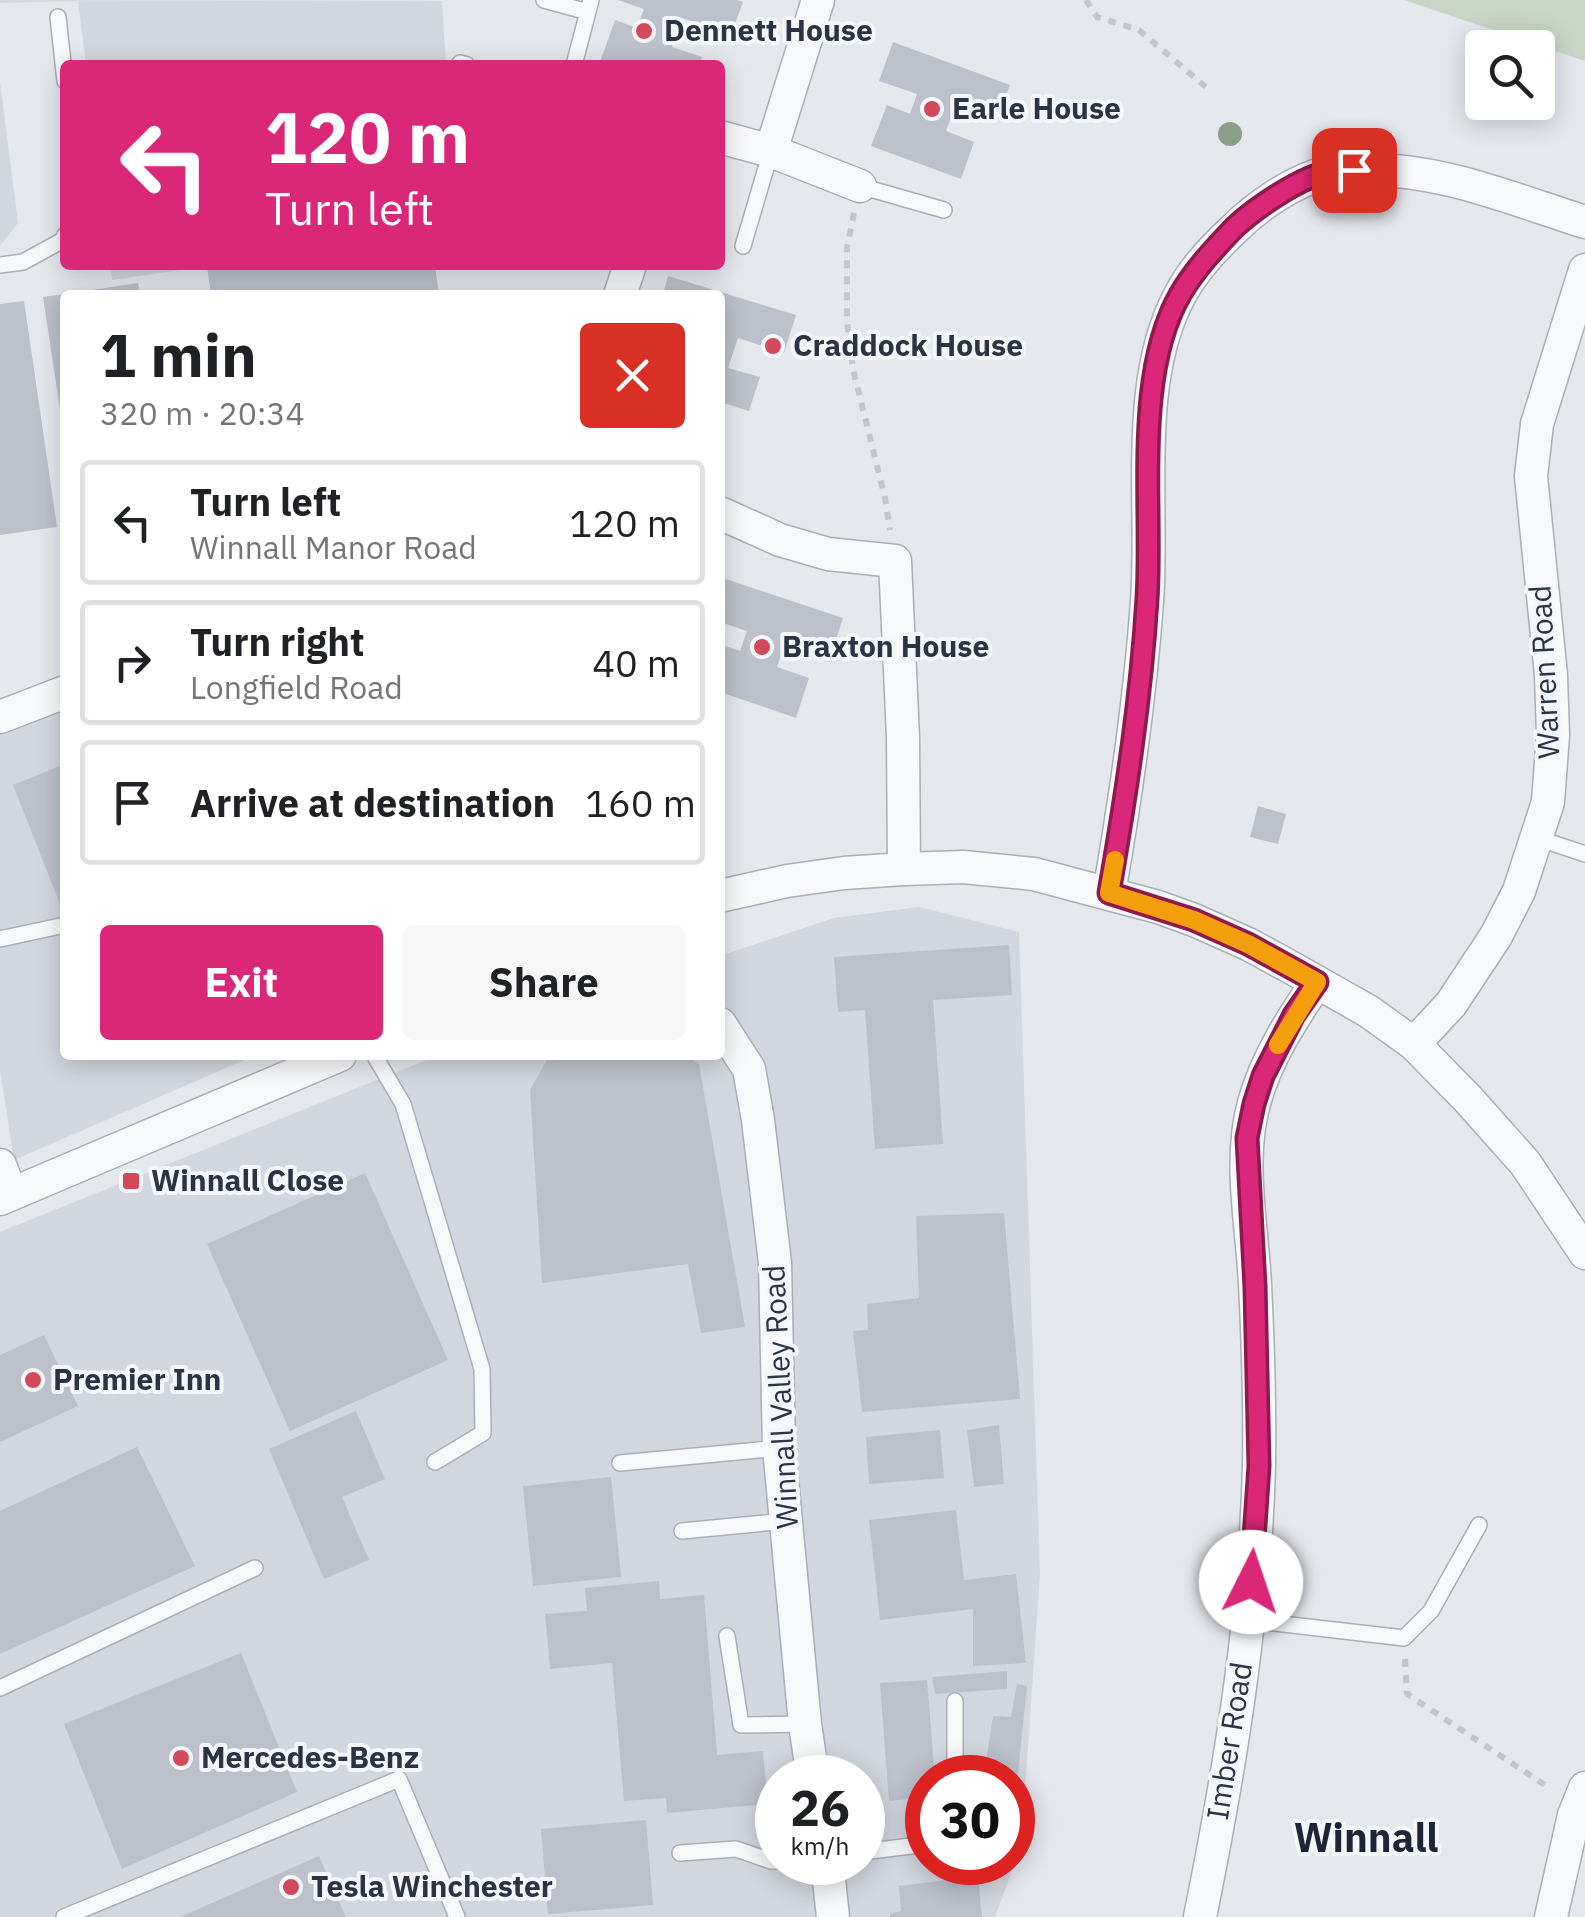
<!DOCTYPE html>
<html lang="en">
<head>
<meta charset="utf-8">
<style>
	:root { --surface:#fff; --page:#f6f6f6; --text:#202124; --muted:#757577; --line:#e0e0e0; --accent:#db2777 }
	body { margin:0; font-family:"IBM Plex Sans",sans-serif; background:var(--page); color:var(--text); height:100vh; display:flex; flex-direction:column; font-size:38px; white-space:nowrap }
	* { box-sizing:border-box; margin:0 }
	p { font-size:32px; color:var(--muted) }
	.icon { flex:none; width:55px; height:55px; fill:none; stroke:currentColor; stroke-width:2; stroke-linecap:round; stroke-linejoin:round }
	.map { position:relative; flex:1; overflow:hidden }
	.sheet { position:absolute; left:60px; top:290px; width:665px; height:770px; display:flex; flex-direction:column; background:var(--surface); border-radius:10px; box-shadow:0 5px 25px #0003 }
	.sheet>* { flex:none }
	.guide { position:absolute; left:60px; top:60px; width:665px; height:210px; border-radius:10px; box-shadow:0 5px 25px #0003; background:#db2777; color:#fff; overflow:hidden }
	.controls { position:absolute; left:1465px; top:30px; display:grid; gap:20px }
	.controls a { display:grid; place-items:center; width:90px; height:90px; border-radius:10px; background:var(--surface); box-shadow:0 5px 25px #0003; font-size:50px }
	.speed { position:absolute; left:755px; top:1755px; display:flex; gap:20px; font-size:50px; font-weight:700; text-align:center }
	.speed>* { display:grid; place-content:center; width:130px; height:130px; border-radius:50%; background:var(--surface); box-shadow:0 5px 25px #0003; line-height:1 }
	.speed small { font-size:25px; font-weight:400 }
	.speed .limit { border:15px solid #d22; background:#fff; color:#111 }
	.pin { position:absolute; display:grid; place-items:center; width:85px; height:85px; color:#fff; margin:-42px; border-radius:20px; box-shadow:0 5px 15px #0006 }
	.me { position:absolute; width:110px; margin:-55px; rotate:4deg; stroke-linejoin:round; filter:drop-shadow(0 0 8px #0008) }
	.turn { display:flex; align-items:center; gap:35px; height:210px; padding:0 40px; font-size:45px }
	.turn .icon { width:130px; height:130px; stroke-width:2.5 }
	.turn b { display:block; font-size:70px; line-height:85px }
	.round { display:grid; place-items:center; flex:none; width:105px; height:105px; border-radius:10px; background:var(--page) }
	.headline { display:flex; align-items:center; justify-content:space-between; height:170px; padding:0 40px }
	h1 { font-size:60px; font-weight:700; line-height:75px }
	.action { display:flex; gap:20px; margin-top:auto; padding:20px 40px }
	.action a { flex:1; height:115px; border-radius:10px; background:var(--accent); color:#fff; font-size:40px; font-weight:700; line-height:115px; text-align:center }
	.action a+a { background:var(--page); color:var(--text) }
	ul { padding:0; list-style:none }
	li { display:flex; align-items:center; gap:30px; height:125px; margin:0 20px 15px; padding:0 20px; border:5px solid var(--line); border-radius:10px }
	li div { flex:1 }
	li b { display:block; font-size:38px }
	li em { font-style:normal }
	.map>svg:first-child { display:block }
	.built { fill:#d2d6de; fill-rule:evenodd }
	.green { fill:#c9d6c5 }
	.building { fill:#bbc0ca }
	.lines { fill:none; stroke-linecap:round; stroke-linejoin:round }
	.lane-casing { stroke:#a9aeb7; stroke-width:18 }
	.street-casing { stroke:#a9aeb7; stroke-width:35 }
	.path { stroke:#c2c5cb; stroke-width:6; stroke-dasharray:8 8; stroke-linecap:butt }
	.lane { stroke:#f7f8fa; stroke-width:15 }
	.street { stroke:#f7f8fa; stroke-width:32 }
	.tree { fill:#899d89 }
	.route-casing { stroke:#8e194d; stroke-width:25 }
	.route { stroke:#db2777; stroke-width:18 }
	.slow { stroke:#f59e0b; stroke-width:18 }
	.poi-dot { fill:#d1495b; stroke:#f4f6f9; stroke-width:4 }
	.labels { text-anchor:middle; stroke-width:8; stroke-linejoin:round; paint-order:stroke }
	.poi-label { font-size:30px; font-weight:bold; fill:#2b3445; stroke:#f4f6f9; text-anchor:start }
	.street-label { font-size:30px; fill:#2b3445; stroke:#f4f6f9 }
	.district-label { font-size:40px; font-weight:bold; fill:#1d2536; stroke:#f4f6f9 }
</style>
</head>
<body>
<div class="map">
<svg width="1585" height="1917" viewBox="0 0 1585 1917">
	<rect width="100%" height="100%" fill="#e4e7ec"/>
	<path class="built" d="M0,0L442,1L446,65H86L78,1L0,3Z
		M0,82L18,223L0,246Z
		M110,265H215L112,280Z
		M65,704V1055H256L14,1160L0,1069V730Z
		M919,907L1019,932L1040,1574L1021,1846L995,1917H0V1232L439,1055H720V956L834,918ZM778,1778H862V1862H778ZM928,1778H1012V1862H928Z"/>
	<path class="green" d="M1404,0H1585V61Z"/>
	<path class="building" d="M618,0H737L743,2L731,35L682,18L672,47L702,57L699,65H608L600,62L615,20L637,28L644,9Z
		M893,42L1010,85L1000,114L958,99L946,131L974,142L961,179L871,146L887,105L910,114L917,94L879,81Z
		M222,265H435L439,295H211L207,267Z
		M668,276L796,315L784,353L738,338L728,368L760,377L749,411L720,402V295H663Z
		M138,283L140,295H72V293Z
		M65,294V428L63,429L43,297Z
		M24,301L57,527L0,535V304Z
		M720,577L843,618L831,655L786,640L777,667L809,678L796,718L720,692V644L740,651L747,631L720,622Z
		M65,764V902L60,904L13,785Z
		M1258,806L1286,814L1278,844L1250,837Z
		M1009,945L1012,995L933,1000L943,1144L875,1149L865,1010L838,1012L834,957Z
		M550,1055H685L699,1064L745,1327L701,1333L688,1264L542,1283L530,1090Z
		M365,1173L448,1360L290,1431L207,1244Z
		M1004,1213L1020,1399L862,1412L853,1331L868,1330L867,1304L919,1298L916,1216Z
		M44,1335L78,1406L0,1442V1355Z
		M356,1411L385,1479L342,1497L369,1560L324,1579L269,1449Z
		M999,1425L1004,1484L974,1487L967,1430Z
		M940,1430L944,1478L869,1484L866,1437Z
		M137,1447L195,1566L0,1654V1511Z
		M611,1477L621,1577L533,1586L523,1486Z
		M956,1510L964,1580L1016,1574L1026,1663L973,1666V1609L880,1620L869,1520Z
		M659,1581L660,1599L704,1595L717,1755L763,1751L768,1804L667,1813L666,1798L624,1801L612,1663L550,1669L545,1614L587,1611L585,1588Z
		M241,1653L297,1792L122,1869L64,1724Z
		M1007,1671V1689L935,1694L932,1677Z
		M927,1680L935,1778H928V1797L889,1801L880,1683Z
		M1017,1684L1027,1686L1015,1801H1012V1778H976L978,1767L985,1769L993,1716L1011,1717Z
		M646,1820L653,1905L548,1914L541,1829Z
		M319,1856L346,1917H180Z
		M947,1862H1000L996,1876Z
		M978,1876L982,1917H890V1914L901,1911L899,1886Z"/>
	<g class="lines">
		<defs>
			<path id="lane" d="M544,0L588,12
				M58,17L65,81
				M460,63L467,65
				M574,65L591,0
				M860,186L944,210
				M743,246L771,151
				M0,265L23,262L63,240L65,235
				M1537,838L1585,854
				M0,939L65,925
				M374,1055L403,1104L482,1369L483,1433L435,1462
				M620,1463L779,1448
				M682,1531L786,1521
				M1249,1620L1404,1638L1431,1611L1479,1525
				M727,1636L741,1725L805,1724
				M0,1688L255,1568
				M955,1701V1778
				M862,1852L919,1845L928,1837
				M680,1853L736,1849L771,1861H778
				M64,1917L399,1779L457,1917"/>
			<path id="street" d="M720,137L771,151L860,186
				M771,151L818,0
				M620,295L630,265
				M720,513L780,540L828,554L895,561L903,737L904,869
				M0,717L65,692
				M1109,893C1126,796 1140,699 1147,601C1154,504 1133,382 1180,295C1193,270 1212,250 1232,231C1257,206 1293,181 1328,172C1337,169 1348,170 1358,170C1435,166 1512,199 1585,222
				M720,896L787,881L844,873L904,869L963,867L1034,874L1158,907L1194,920L1248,944L1292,968L1368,1011L1414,1044L1468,1099L1525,1163L1585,1253
				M720,1024L749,1069L758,1120L775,1263L779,1448L805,1724L813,1778
				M1414,1044L1451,1004L1496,936L1519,891L1548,802L1553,735L1551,675L1531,476L1537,424L1585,270
				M0,1165L11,1194
				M0,1199L340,1055
				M827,1862L833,1917
				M1200,1917C1230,1769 1255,1617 1259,1466C1260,1406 1258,1344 1255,1284C1252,1224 1238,1161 1254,1103C1266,1059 1292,1019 1317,982
				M1551,1917L1574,1815L1585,1788"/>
		</defs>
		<use href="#lane" class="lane-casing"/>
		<use href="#street" class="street-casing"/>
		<path class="path" d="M1086,0L1097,17L1139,30L1207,88
			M854,213L847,248V322L853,369L885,498L890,530
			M1405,1659L1407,1694L1551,1789"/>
		<use href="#lane" class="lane"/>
		<use href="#street" class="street"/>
	</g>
	<circle class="tree" cx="1230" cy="134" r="12"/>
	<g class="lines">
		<defs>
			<path id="route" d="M1251,1582L1259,1466L1255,1286L1247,1138L1254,1104L1263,1076L1294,1015L1317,982L1248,944L1194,920L1109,893C1126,795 1141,698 1147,599C1153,506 1133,375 1181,293C1196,268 1214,249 1234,228C1255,208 1302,176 1331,171C1338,170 1347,170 1354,170"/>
		</defs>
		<use href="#route" class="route-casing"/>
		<use href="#route" class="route"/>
		<path class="slow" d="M1115,860L1109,893L1194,920L1248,944L1317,982L1278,1045"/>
	</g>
	<g class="poi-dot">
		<circle cx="644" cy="31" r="10"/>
		<circle cx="932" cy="109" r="10"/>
		<circle cx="773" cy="346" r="10"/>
		<circle cx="762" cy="647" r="10"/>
		<rect x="121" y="1171" width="20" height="20" rx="5"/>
		<circle cx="33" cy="1380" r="10"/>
		<circle cx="181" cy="1758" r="10"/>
		<circle cx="291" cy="1887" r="10"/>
	</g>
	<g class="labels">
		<g class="poi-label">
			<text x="664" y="41">Dennett House</text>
			<text x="952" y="119">Earle House</text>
			<text x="793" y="356">Craddock House</text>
			<text x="782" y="657">Braxton House</text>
			<text x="151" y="1191">Winnall Close</text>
			<text x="53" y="1390">Premier Inn</text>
			<text x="201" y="1768">Mercedes-Benz</text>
			<text x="311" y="1897">Tesla Winchester</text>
		</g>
		<g class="street-label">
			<text transform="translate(1545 672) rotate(-93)" y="10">Warren Road</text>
			<text transform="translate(781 1397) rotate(-93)" y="10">Winnall Valley Road</text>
			<text transform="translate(1230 1741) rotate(-81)" y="10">Imber Road</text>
		</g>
		<g class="district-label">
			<text x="1366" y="1852">Winnall</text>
		</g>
	</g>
</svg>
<div class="controls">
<a><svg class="icon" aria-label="search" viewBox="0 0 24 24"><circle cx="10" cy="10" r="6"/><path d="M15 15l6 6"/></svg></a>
</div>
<div class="speed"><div>26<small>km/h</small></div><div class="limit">30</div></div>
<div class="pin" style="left:1354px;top:170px;background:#d93025"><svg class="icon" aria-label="arrive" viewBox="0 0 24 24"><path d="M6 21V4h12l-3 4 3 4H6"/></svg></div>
<svg class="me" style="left:1251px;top:1582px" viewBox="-20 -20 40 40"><circle r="19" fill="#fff"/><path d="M0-13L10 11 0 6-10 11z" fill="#db2777"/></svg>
<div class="guide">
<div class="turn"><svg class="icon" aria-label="left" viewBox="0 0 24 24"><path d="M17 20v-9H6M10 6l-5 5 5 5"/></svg><div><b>120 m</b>Turn left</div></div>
</div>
<section class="sheet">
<div class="headline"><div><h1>1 min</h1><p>320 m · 20:34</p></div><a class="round" style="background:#d93025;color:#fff"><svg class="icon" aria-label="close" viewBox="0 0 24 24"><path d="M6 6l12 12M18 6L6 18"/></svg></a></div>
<ul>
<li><svg class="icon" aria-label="left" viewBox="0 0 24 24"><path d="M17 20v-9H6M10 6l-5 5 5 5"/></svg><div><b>Turn left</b><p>Winnall Manor Road</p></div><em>120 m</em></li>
<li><svg class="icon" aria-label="right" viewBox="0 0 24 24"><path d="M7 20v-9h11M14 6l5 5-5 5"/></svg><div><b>Turn right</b><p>Longfield Road</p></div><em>40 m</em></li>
<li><svg class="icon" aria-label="arrive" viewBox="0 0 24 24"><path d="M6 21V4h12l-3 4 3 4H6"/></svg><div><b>Arrive at destination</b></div><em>160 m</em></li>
</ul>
<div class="action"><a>Exit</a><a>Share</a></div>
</section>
</div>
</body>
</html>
